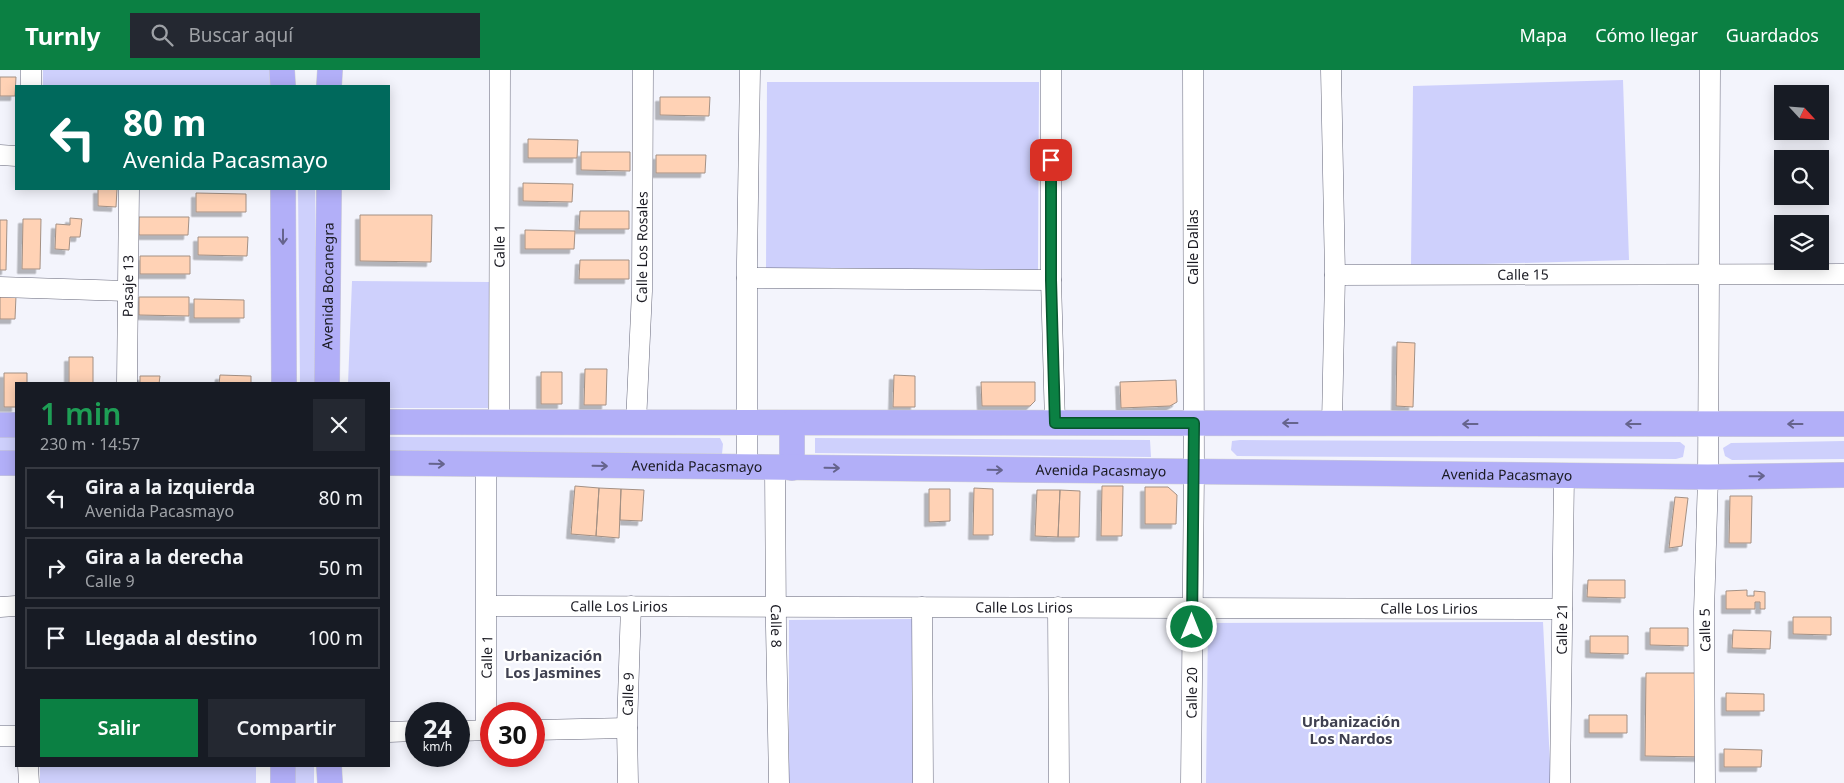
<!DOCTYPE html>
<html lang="es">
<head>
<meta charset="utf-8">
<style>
	:root { --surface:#171b24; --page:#242831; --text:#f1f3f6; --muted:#9ea1a6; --line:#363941; --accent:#0b8043 }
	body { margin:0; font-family:"Noto Sans",sans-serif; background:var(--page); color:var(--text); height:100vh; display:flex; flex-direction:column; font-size:19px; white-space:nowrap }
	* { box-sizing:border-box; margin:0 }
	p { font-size:16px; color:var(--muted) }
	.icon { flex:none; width:28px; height:28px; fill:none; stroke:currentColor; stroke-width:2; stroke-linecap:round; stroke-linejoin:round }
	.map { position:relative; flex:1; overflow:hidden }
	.details { position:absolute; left:15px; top:312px; width:375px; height:385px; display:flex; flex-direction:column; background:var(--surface); border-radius:0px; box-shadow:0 2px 12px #0003 }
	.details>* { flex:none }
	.hud { position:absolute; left:15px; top:15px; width:375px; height:105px; border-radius:0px; box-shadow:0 2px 12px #0003; background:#00695c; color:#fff; overflow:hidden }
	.needle { width:32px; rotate:116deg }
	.controls { position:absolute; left:1774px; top:15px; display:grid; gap:10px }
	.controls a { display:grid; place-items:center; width:55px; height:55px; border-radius:0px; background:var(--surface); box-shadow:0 2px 12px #0003; font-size:25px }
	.speed { position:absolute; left:405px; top:632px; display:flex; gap:10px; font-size:25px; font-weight:700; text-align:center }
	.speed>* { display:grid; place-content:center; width:65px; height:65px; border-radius:50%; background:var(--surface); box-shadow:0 2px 12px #0003; line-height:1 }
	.speed small { font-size:12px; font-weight:400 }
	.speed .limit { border:8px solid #d22; background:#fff; color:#111 }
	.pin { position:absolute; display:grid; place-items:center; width:42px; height:42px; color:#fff; margin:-21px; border-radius:10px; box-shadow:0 2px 8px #0006 }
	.me { position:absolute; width:55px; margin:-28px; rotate:0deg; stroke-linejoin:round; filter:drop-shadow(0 0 4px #0008) }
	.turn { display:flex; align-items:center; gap:18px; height:105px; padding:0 25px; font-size:22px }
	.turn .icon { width:65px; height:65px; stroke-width:2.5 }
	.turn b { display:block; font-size:35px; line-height:42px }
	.round { display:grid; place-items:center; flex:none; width:52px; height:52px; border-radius:0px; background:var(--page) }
	.headline { display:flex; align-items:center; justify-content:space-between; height:85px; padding:0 25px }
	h1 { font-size:30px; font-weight:600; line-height:38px; color:#1e9e55 }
	.button { display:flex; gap:10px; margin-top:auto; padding:10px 25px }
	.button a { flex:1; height:58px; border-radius:0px; background:var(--accent); color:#fff; font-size:20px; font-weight:600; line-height:58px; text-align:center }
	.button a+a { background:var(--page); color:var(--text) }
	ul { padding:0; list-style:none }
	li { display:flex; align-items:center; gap:15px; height:62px; margin:0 10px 8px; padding:0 15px; border:2px solid var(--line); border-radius:0px }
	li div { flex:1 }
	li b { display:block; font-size:19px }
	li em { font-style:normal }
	header { display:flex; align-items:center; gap:30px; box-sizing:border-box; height:70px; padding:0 25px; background:var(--accent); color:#fff }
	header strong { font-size:24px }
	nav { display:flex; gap:28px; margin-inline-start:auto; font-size:18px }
	.search { width:350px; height:45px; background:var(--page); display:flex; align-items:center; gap:12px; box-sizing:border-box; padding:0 18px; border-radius:0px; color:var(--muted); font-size:19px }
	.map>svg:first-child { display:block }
	.green { fill:#ced0fc }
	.building { fill:#ffd2b5; stroke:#a39084; filter:url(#shadow) }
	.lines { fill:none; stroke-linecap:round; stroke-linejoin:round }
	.minor-casing { stroke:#67687a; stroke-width:21 }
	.major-casing { stroke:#d1d1d3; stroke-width:26 }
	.minor { stroke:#fff; stroke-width:20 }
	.major { stroke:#b2aff8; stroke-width:25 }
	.oneway { stroke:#66648d }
	.route-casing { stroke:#07532c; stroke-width:12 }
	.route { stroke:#0b8043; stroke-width:9 }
	.labels { text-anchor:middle; stroke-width:4.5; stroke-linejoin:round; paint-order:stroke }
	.street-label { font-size:14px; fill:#1a1a22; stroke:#fff }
	.neighbourhood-label { font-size:15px; font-weight:bold; fill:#3f4050; stroke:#fff }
</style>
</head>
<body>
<header>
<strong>Turnly</strong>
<div class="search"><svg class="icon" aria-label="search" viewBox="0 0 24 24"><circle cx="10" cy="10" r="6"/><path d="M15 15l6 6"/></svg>Buscar aquí</div>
<nav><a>Mapa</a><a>Cómo llegar</a><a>Guardados</a></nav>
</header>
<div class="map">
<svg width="1844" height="713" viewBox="0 0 1844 713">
	<defs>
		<filter id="shadow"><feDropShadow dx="-4.5" dy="4.5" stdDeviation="0" flood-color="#0004"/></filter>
	</defs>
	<rect width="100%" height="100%" fill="#f3f4fc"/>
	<path class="green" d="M43,0H270L271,16H43Z
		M1623,10L1629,190L1411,196L1413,16Z
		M767,12H1039L1038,200H766Z
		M298,119H315L318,314H300Z
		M352,211L489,212L488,338H389V314H348Z
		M389,367L720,368L723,374L722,384L389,386Z
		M0,368H16V387H0Z
		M815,368L1150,370L1151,387L815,383Z
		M1240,370L1680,372L1685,376L1683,387L1676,389L1237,386L1231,380L1232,371Z
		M1844,371V389L1732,390L1725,386L1723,378L1731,373Z
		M913,549L914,713H789V550Z
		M1543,552L1551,713H1206L1208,553Z
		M40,696H256V713H40Z
		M295,696H314V713H295Z"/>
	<path class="building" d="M0,7H16L15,26H0Z
		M660,27H710L709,46L660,45Z
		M528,69L578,70L577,88H528Z
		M581,82H630V101L581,100Z
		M656,85H706L705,103H656Z
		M523,113L573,114L572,132L523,131Z
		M98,119H117L116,137L98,136Z
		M196,123L246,124V142H196Z
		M580,141H629V159H579Z
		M360,145H432L431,192L360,191Z
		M139,147H189L188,165H139Z
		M70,148L82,149L80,167H70L69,180L55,179L56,154L70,155Z
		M23,149H41L40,199H22Z
		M0,150H7L6,200H0Z
		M525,160L575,161L574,179H525Z
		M198,167H248L247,186L198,185Z
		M140,186H190V204H140Z
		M580,190H629V209H579Z
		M0,226H16L15,249H0Z
		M139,227H189V246L139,245Z
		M194,229L244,230V248H194Z
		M1397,272L1415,273L1413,337L1396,336Z
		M69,287H93V314H69Z
		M585,299H607L606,335H584Z
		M541,302H562V334H541Z
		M4,303H27V314H16V337H4Z
		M220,305L251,306V314H219Z
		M894,305L915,306V337H893Z
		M140,306H160L159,314H140Z
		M1176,310L1177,332L1170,336L1121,338L1120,312Z
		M981,312H1035V331L1030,336H982Z
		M575,416L599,418L596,466L571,464Z
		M1102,416H1123L1122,466H1101Z
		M1145,417H1168L1177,425L1176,454H1145Z
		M599,418L621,419L619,468L596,466Z
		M974,418L993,419V465H973Z
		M621,419L644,420L642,451L620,450Z
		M929,419H950V451L929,452Z
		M1037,420H1060L1058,467L1035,466Z
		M1060,420L1080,421L1079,467H1058Z
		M1730,426H1752L1751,473H1729Z
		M1675,427L1688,428L1682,476L1669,478Z
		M1588,510H1625V528L1587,527Z
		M1747,520V526H1754V521L1765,522V539H1760V532H1755V539H1726V521Z
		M1793,547H1831V565L1793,564Z
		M1650,558H1688V576L1650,575Z
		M1733,560L1771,561L1770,579L1732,578Z
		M1590,566H1628V584L1590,583Z
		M1646,603H1706L1704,687L1645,686Z
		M1726,623L1764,624V641H1726Z
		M1589,645H1627V663H1589Z
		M1724,679L1762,680L1761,697H1724Z"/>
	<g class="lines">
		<defs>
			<g id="minor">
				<path d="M1051,0V210L1055,353"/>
				<path d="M1331,0L1335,205L1332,353"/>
				<path d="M31,16V0"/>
				<path d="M0,85L16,86"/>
				<path id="s1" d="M1335,205L1844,204"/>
				<path d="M747,208L1051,210"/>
				<path d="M0,217L127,221"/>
				<path id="s2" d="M127,314L129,119"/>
				<path id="s3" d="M499,352L500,0"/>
				<path id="s4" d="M636,353L642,221L643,0"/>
				<path d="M747,397V192L750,0"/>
				<path id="s5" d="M775,397L776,557L779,713"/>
				<path id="s6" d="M488,536L1562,539"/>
				<path d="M0,537L16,536"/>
				<path d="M922,537L923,713"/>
				<path d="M1058,537L1059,713"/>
				<path d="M486,660V394"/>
				<path d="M534,660L627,658"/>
				<path d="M459,661L491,660"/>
				<path d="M389,662L416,661"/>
				<path d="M0,666H16"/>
				<path d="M28,696L29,713"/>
				<path id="s7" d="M628,713L627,658L631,536"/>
				<path id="s8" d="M1191,713L1194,402L1193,0"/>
				<path id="s9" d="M1560,713L1564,406"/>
				<path d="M1705,713L1704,542L1708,407L1710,0"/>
			</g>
			<g id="major">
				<path d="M282,0L283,16"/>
				<path d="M329,16L330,0"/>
				<path d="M283,119L284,314"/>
				<path id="s10" d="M327,314L329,119"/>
				<path d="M389,352L1844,354"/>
				<path d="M792,353V398"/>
				<path d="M0,355H16"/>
				<path d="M0,393H16"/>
				<path id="s11" d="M389,393L1708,407L1844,405"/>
				<path d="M329,696L330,713"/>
				<path d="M283,713V696"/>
			</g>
		</defs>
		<use href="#minor" class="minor-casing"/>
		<use href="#major" class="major-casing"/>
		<use href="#minor" class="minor"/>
		<use href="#major" class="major"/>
	</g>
	<defs><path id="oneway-shaft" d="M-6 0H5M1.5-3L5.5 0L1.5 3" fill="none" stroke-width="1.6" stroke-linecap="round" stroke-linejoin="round" transform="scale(1.25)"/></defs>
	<g class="oneway">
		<use href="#oneway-shaft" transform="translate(283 167) rotate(90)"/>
		<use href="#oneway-shaft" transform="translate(1290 353) rotate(-180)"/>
		<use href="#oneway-shaft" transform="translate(1470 354) rotate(-180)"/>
		<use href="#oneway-shaft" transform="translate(1633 354) rotate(-180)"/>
		<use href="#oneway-shaft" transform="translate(1795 354) rotate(-180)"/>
		<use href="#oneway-shaft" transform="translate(437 394) rotate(1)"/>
		<use href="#oneway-shaft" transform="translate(600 396) rotate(1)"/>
		<use href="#oneway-shaft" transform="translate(832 398) rotate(1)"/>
		<use href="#oneway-shaft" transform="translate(995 400) rotate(1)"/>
		<use href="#oneway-shaft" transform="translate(1757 406) rotate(-1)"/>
	</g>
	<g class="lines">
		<defs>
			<path id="route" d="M1051,90V210L1055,353H1194L1192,557"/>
		</defs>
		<use href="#route" class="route-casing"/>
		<use href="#route" class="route"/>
	</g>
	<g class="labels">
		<g class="street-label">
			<text dy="5" stroke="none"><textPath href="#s3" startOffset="176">Calle 1</textPath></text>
			<text dy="5" stroke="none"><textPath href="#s4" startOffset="176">Calle Los Rosales</textPath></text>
			<text transform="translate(1193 177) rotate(-90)" y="5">Calle Dallas</text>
			<text dy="5" stroke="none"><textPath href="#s1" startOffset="188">Calle 15</textPath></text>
			<text dy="5" stroke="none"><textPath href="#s2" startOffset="98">Pasaje 13</textPath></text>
			<text dy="5" stroke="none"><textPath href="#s10" startOffset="98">Avenida Bocanegra</textPath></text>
			<text dy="5" stroke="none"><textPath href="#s11" startOffset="308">Avenida Pacasmayo</textPath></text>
			<text dy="5" stroke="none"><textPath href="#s11" startOffset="712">Avenida Pacasmayo</textPath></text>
			<text dy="5" stroke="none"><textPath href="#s11" startOffset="1118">Avenida Pacasmayo</textPath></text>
			<text dy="5" stroke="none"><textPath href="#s6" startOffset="131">Calle Los Lirios</textPath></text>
			<text dy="5" stroke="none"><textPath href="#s6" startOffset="536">Calle Los Lirios</textPath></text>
			<text dy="5" stroke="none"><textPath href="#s6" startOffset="941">Calle Los Lirios</textPath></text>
			<text dy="5" stroke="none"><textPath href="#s5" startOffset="159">Calle 8</textPath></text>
			<text dy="5" stroke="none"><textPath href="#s9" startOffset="154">Calle 21</textPath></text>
			<text transform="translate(1705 560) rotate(-91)" y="5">Calle 5</text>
			<text transform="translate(487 587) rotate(-89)" y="5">Calle 1</text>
			<text dy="5" stroke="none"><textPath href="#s8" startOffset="90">Calle 20</textPath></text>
			<text dy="5" stroke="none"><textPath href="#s7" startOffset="89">Calle 9</textPath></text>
		</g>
		<g class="neighbourhood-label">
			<text x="553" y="591">Urbanización<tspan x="553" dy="17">Los Jasmines</tspan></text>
			<text x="1351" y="657">Urbanización<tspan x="1351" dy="17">Los Nardos</tspan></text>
		</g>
	</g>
</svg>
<div class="controls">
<a><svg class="needle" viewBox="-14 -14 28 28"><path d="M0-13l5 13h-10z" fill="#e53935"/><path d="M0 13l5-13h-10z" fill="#9ea1a6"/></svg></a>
<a><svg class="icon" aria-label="search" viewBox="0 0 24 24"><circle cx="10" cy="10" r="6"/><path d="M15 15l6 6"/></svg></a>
<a><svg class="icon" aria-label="layers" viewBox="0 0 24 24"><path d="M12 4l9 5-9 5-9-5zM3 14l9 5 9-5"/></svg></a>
</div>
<div class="speed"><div>24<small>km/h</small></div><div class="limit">30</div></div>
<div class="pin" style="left:1051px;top:90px;background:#d93025"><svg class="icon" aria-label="arrive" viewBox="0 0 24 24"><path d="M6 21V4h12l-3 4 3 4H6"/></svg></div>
<svg class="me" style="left:1192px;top:557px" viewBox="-20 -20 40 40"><circle r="17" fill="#0b8043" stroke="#fff" stroke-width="3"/><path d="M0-11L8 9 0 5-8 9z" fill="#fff"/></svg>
<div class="hud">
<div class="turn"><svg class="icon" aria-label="left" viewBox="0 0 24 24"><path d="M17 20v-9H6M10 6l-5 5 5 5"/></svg><div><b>80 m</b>Avenida Pacasmayo</div></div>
</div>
<section class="details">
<div class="headline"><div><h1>1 min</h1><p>230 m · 14:57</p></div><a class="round"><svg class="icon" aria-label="close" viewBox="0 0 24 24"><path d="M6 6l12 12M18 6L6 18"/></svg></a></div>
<ul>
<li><svg class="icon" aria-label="left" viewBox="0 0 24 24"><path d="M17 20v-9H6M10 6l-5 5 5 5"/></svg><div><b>Gira a la izquierda</b><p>Avenida Pacasmayo</p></div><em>80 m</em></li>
<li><svg class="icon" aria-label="right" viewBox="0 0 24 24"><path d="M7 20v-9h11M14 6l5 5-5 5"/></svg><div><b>Gira a la derecha</b><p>Calle 9</p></div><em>50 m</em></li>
<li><svg class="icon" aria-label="arrive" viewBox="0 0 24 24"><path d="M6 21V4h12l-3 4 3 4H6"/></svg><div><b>Llegada al destino</b></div><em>100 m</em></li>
</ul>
<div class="button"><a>Salir</a><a>Compartir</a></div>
</section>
</div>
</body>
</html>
